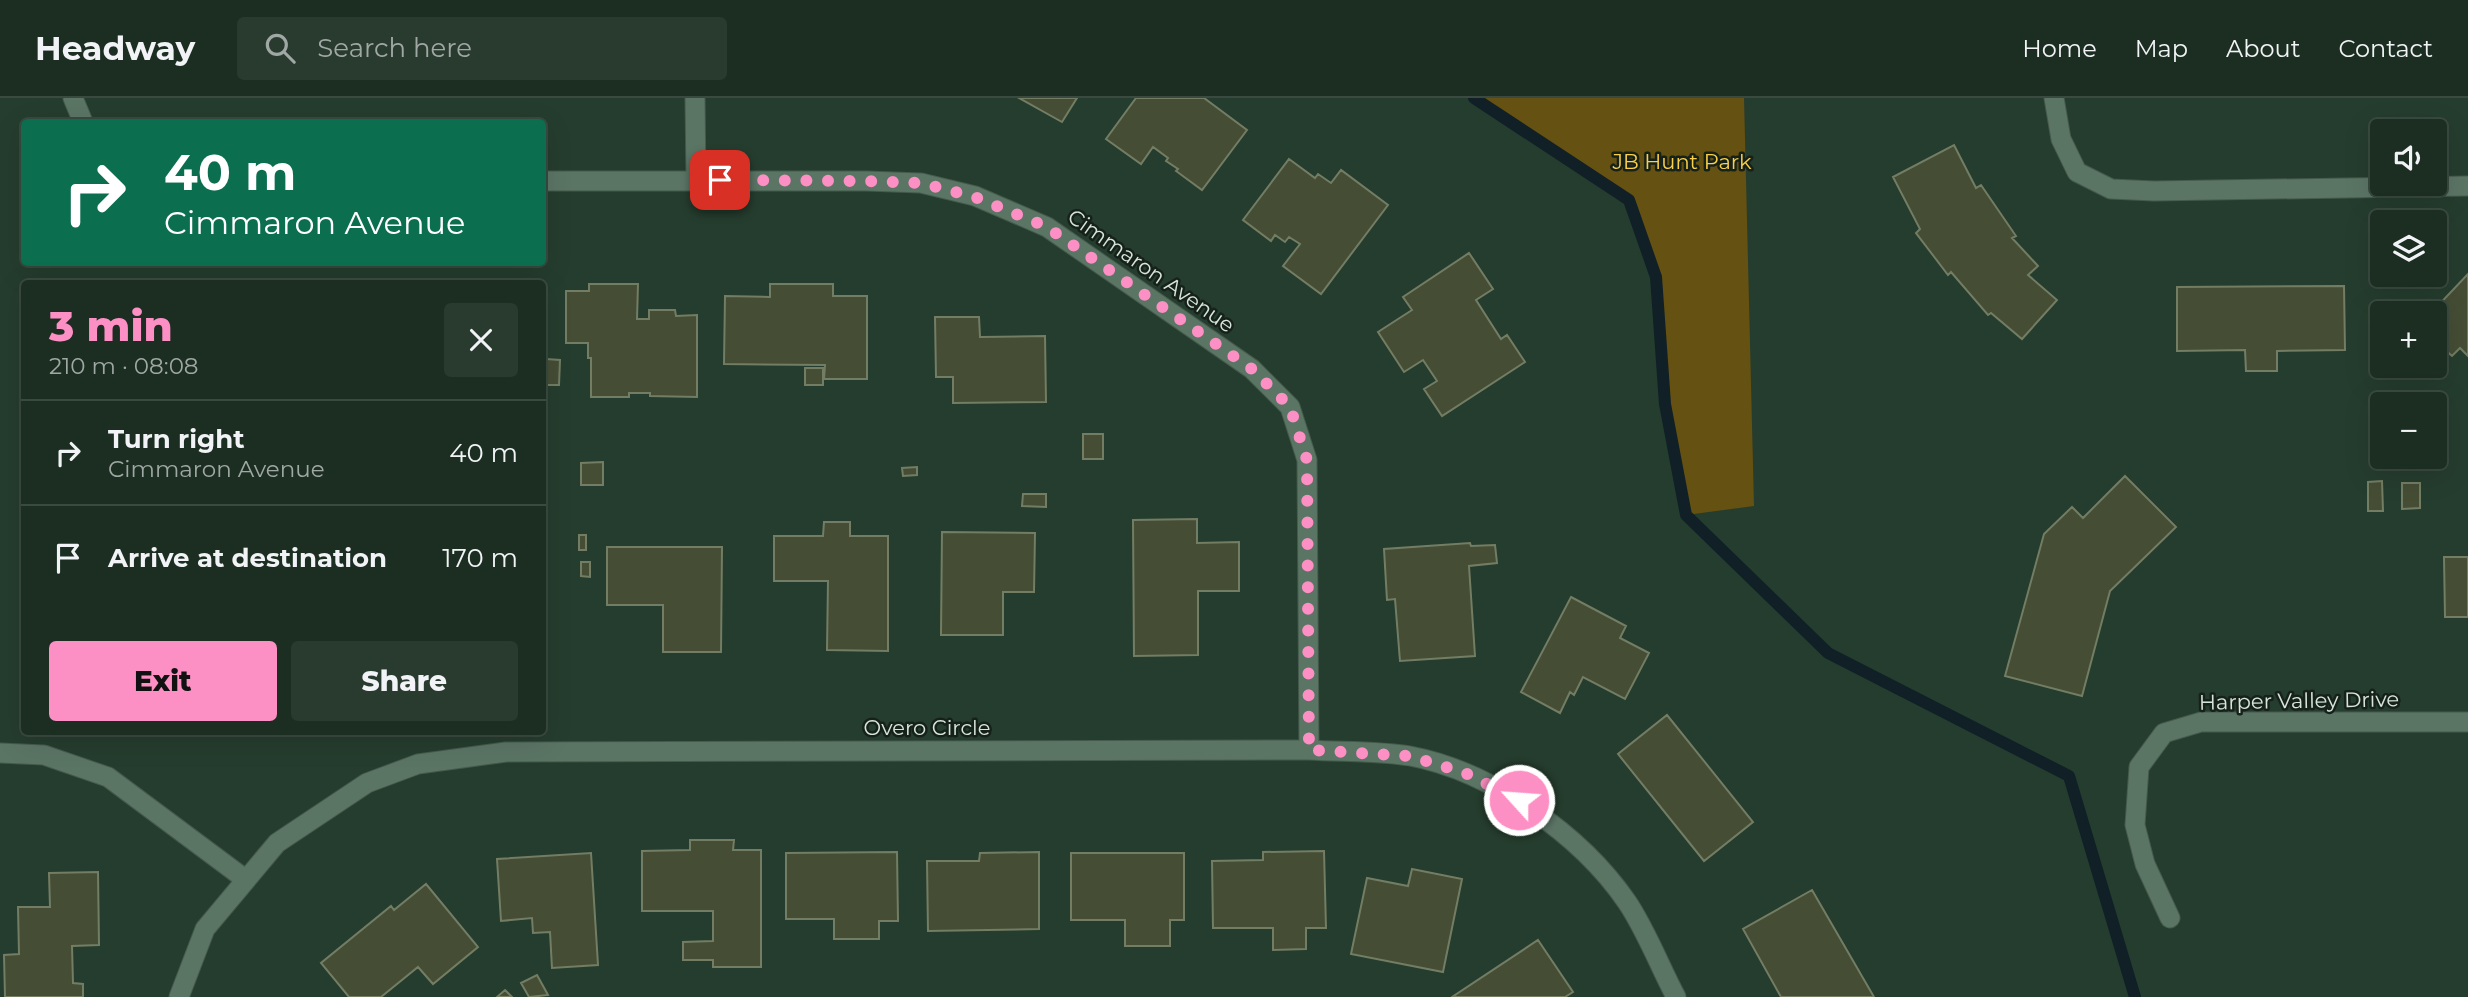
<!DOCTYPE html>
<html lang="en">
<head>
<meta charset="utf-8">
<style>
	:root { --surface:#1c2e22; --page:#293a2f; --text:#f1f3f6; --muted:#a0a8a5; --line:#3a4a40; --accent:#fc8fc3 }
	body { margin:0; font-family:Montserrat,sans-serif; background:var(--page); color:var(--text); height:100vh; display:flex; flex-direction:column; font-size:26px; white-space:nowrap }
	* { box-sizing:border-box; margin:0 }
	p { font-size:23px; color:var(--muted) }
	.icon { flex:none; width:38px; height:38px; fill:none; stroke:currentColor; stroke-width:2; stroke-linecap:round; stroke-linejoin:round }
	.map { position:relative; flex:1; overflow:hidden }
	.side { position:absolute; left:21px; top:182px; width:525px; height:455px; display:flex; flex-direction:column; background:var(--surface); border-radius:7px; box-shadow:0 7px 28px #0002,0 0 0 2px var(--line) }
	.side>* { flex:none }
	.top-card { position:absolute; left:21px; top:21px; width:525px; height:147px; border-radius:7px; box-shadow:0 7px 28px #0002,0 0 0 2px var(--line); background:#0b6e4f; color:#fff; overflow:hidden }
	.tools { position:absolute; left:2370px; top:21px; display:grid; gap:14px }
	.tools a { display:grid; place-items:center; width:77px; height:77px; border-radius:7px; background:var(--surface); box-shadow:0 7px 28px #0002,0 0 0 2px var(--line); font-size:35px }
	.pin { position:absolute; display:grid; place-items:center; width:60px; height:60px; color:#fff; margin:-30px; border-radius:14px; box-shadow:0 4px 10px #0006 }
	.me { position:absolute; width:77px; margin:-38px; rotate:296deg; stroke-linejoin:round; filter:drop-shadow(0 0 5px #0008) }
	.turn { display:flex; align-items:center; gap:24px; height:147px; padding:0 28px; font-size:32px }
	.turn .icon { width:91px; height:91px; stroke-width:2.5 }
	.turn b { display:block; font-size:49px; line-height:60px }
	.round { display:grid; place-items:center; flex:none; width:74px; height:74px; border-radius:7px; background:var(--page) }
	.head { display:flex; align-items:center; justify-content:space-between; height:119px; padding:0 28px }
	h1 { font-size:42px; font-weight:800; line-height:52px; color:var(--accent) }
	.cta { display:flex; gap:14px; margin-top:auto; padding:14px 28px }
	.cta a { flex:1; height:80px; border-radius:7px; background:var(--accent); color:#111; font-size:28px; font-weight:800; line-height:80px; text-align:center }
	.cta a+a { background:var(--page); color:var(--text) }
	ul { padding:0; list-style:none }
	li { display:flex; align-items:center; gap:21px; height:105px; padding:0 28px; border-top:2px solid var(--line) }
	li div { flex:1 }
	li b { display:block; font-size:26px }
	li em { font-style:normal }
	header { display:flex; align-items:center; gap:42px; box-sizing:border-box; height:98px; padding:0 35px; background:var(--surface); border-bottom:2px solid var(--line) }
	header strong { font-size:33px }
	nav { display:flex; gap:38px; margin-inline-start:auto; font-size:24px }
	.search { width:490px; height:63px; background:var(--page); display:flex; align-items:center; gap:18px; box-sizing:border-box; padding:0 24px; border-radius:7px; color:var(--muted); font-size:26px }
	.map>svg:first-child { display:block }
	.green { fill:#655112 }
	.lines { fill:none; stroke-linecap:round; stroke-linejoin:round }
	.stream { stroke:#102026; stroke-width:12 }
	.building { fill:#454d35; stroke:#737d63; stroke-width:2 }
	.minor-casing { stroke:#455a4d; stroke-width:21 }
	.minor { stroke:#5b7565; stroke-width:19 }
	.route { stroke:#fc8fc3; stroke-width:12; stroke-dasharray:0 21.6 }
	.labels { text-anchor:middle; stroke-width:5; stroke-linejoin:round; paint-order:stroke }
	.park-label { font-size:21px; fill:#facf49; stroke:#16211a }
	.street-label { font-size:21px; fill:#d7e6dc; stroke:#16211a }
</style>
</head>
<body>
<header>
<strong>Headway</strong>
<div class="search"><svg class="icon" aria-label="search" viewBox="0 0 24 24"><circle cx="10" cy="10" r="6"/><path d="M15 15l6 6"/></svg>Search here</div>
<nav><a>Home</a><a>Map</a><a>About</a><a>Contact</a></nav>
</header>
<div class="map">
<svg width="2468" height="899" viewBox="0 0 2468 899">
	<rect width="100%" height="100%" fill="#253d2e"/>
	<path class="green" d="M1474,0H1744L1754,408L1686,417L1665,306L1656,179L1629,102Z"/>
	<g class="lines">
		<path class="stream" d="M1474,0L1629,102L1656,179L1665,306L1686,417L1828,555L2069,678L2135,899"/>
	</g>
	<path class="building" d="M1019,0H1077L1062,24Z
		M1136,0H1204L1247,32L1202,92L1176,73L1178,71L1166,63L1168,60L1153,49L1141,66L1106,41Z
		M1954,47L1976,90L1981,87L2016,138L2012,140L2038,168L2028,177L2057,202L2022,241L1991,215L1988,217L1951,174L1948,177L1916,135L1920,131L1893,79Z
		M1289,61L1315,80L1318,76L1331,85L1341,72L1388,107L1321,196L1283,168L1300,146L1289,139L1285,144L1275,137L1271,143L1243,122Z
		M1469,155L1493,191L1476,202L1501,241L1507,237L1525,264L1442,318L1424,291L1437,283L1423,262L1404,274L1378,234L1412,212L1403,199Z
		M2468,176V258L2460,250L2452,258L2435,243L2443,235L2434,227V215H2431Z
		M287,182L335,183V186H287Z
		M438,184H478V186H438Z
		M589,186H638L637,221H649V212H675L676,218L697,217V299L650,298V295H629V299H591V260H588V245H566V193H589Z
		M770,186H833V198H867V281H824L825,267L724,266L725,198L770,199Z
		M2344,188L2345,252L2277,253V273H2246L2245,252L2177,253V189Z
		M935,219H979L980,239L1045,238L1046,304L953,305V279H936Z
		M546,261L560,262L559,287H546Z
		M805,270H823V287H805Z
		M1083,336H1103V361H1083Z
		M603,364V387H581V365Z
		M917,369V377L903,378L902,370Z
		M542,372H544L545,402H542Z
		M2125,378L2176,429L2110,493L2082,598L2005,578L2044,436L2072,409L2083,420Z
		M2382,383L2383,413H2368V384Z
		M2402,385H2420V410L2402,411Z
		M1023,396H1046V409L1022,408Z
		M1197,421V445L1239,444V493H1198V557L1134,558L1133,422Z
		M824,424H850V438H888V553L827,552L828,483H774V438H823Z
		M942,434L1035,435L1034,494H1003V537H941Z
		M579,437H586V452H579Z
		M1470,445L1471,448L1495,447L1497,465L1469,468L1475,558L1400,563L1395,501L1387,502L1384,451Z
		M607,449H722L721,554H663V507H607Z
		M2444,459H2468V519H2445Z
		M581,464H590V479L581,478Z
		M542,479H545L544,558H542Z
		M1571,499L1626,528L1620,540L1649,555L1625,601L1583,579L1574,597L1570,594L1560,615L1521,594Z
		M1667,617L1753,724L1704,763L1618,656Z
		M690,742H734L733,752H761V869H713V862H683V844L713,843V813H642V753L690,752Z
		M1324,753L1326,830H1306V851L1273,852V830H1213L1212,763L1263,762V754Z
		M897,754L898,823H879V841H834V821H786V755Z
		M1039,754V831L928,833L927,763H979L980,755Z
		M591,755L598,867L552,870L550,834L533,835L532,820L501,823L497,761Z
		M1071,755H1184V822H1170V848H1125V822H1071Z
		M1412,771L1462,781L1443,874L1351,856L1367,780L1408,788Z
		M98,774L99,847L72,848L73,885L83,886V899H5L4,857L19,856L18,809H50L49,775Z
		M426,786L478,849L433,886L418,869L381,899H349L321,865L391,808L394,812Z
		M1812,792L1874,899H1781L1743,831Z
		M1538,842L1573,894L1565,899H1452Z
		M537,877L548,897L529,899L521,885Z
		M505,892L512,899H497Z"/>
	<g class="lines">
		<defs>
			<path id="minor" d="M73,0L83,24
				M695,0L696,82
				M2054,0L2061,41L2077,74L2111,91L2154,93L2468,88
				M542,83H866L921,85L975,98L1047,129L1252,271L1290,309L1307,362L1309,652
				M0,655L44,657L108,679L245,781
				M2170,820L2145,766L2135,727L2139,669L2164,635L2201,624H2468
				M179,899L205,831L277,745L367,685L418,666L506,654L1309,652C1341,654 1379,653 1410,658C1491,673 1581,737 1627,804C1646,832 1660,869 1676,899"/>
		</defs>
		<use href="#minor" class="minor-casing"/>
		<use href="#minor" class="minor"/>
	</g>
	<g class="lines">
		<path class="route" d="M720,82L866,83L921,85L975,99L1047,129L1252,271L1290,309L1307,362L1309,652L1410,658L1465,675L1519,702"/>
	</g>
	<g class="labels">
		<g class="park-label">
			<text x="1682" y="71">JB Hunt Park</text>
		</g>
		<g class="street-label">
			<text transform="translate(1151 173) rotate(35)" y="7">Cimmaron Avenue</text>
			<text transform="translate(2299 603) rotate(-1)" y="7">Harper Valley Drive</text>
			<text x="927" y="637">Overo Circle</text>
		</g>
	</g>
</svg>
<div class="tools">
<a><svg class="icon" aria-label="sound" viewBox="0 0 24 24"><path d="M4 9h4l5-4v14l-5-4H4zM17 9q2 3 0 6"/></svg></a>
<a><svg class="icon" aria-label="layers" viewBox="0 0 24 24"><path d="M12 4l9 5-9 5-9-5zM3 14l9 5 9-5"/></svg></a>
<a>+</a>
<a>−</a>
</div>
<div class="pin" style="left:720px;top:82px;background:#d93025"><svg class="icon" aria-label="arrive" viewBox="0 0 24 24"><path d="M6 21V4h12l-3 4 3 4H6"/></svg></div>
<svg class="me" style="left:1519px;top:702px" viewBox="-20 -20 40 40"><circle r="17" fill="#fc8fc3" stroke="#fff" stroke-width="3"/><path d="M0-11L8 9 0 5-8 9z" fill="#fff"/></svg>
<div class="top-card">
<div class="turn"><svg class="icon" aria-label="right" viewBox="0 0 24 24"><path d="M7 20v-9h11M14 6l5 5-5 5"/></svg><div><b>40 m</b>Cimmaron Avenue</div></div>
</div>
<section class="side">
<div class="head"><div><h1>3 min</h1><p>210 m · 08:08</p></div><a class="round"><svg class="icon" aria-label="close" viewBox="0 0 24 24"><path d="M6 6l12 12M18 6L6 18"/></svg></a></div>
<ul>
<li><svg class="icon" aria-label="right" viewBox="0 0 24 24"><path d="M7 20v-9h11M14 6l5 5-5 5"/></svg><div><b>Turn right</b><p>Cimmaron Avenue</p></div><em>40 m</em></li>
<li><svg class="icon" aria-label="arrive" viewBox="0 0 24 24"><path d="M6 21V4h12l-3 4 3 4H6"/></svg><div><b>Arrive at destination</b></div><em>170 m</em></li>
</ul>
<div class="cta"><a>Exit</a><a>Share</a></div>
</section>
</div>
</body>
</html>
